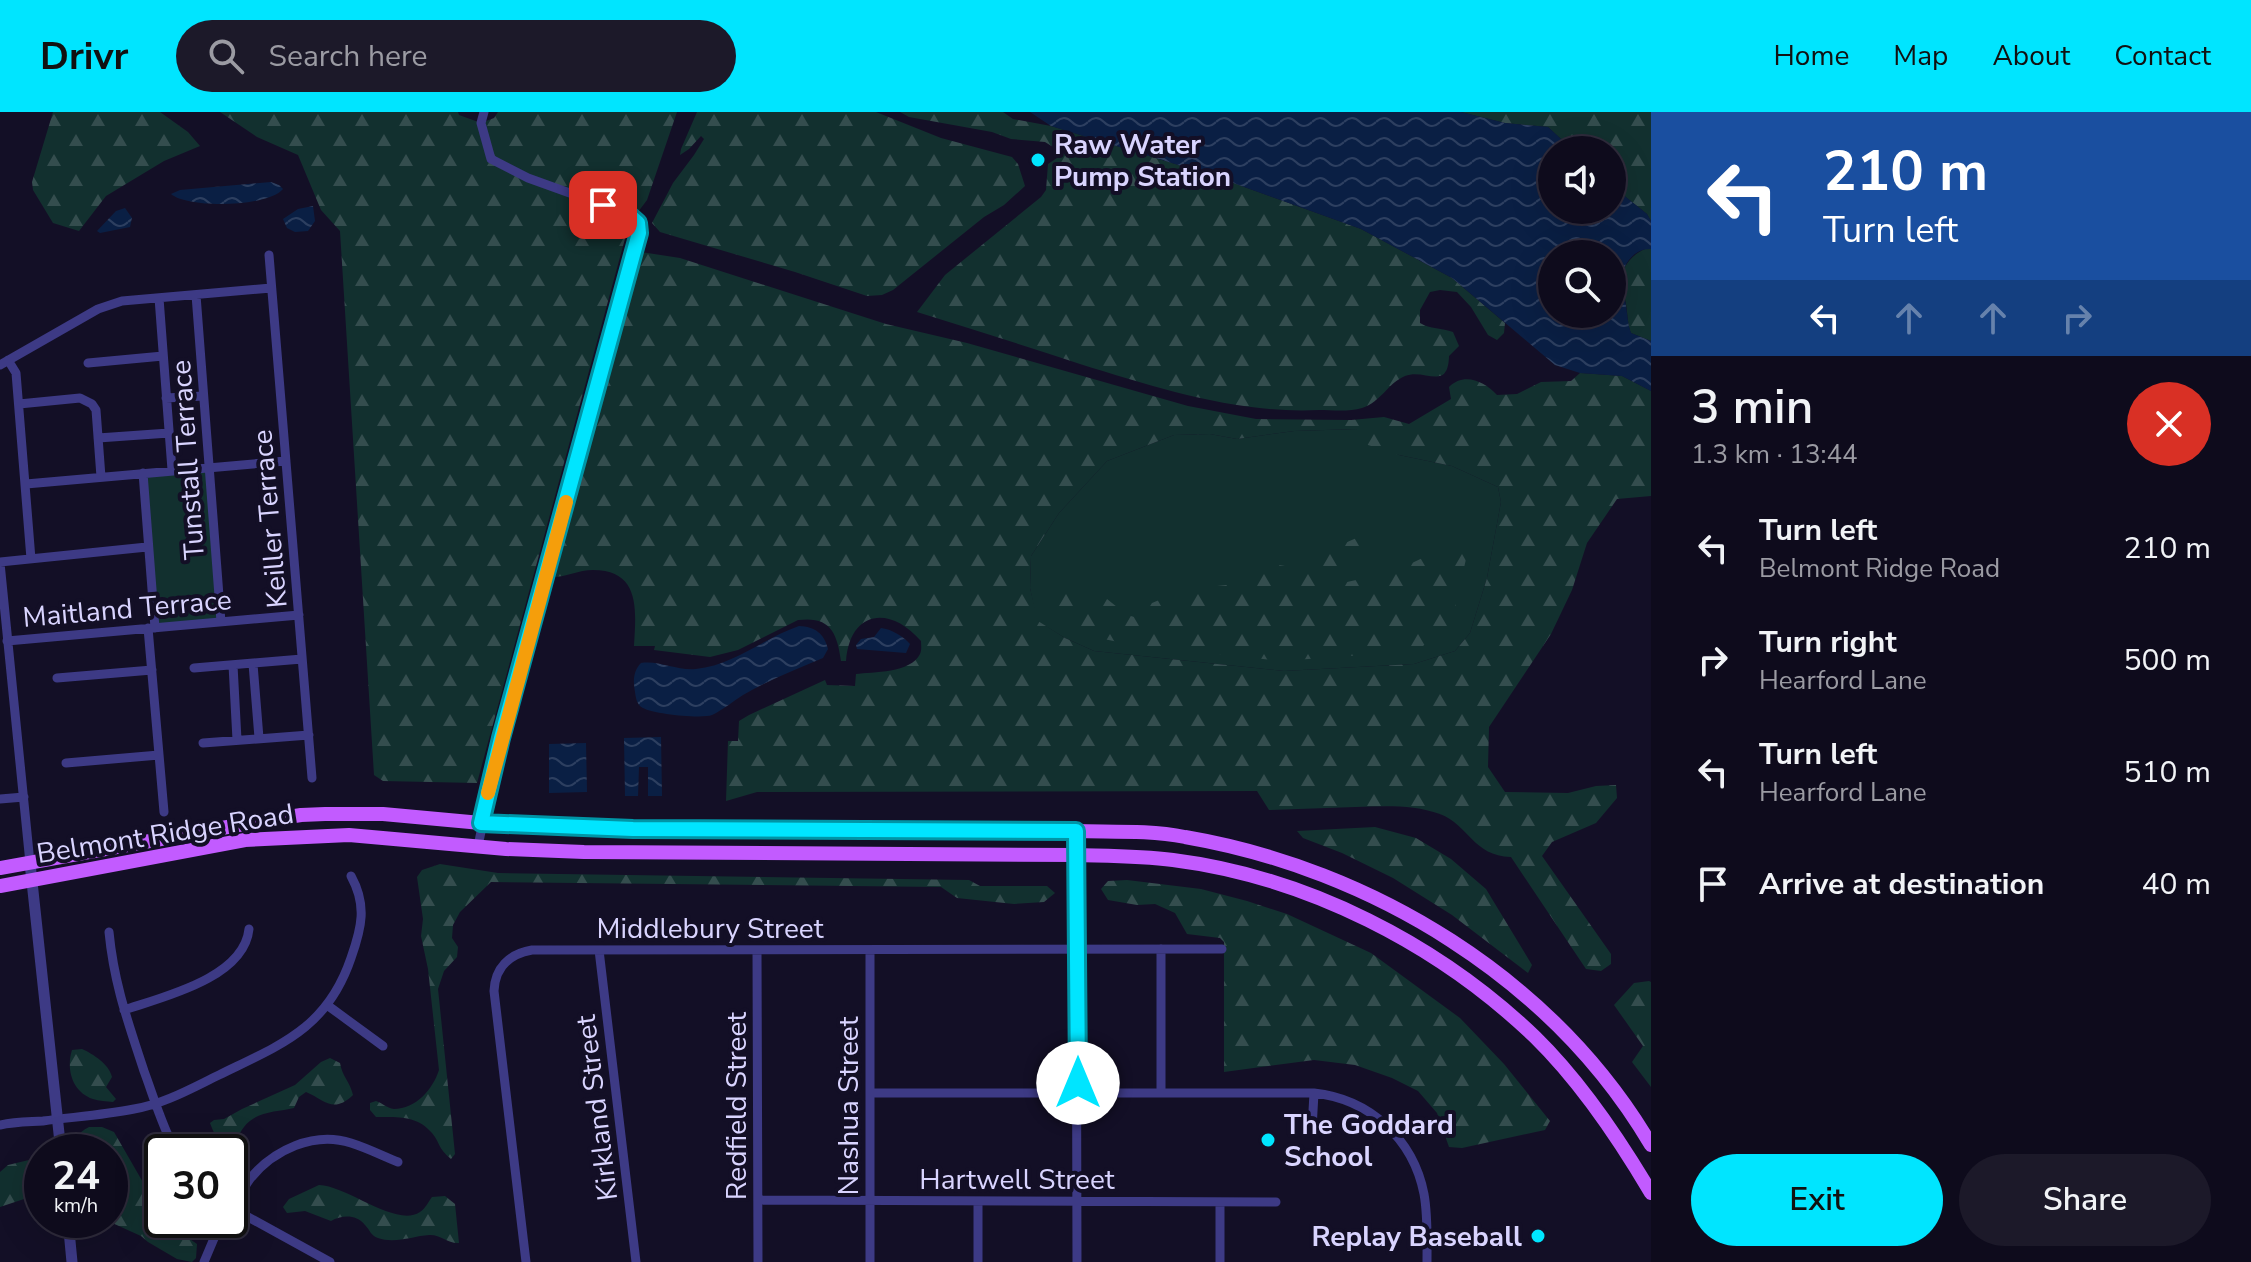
<!DOCTYPE html>
<html lang="en">
<head>
<meta charset="utf-8">
<style>
	:root { --surface:#0e0b1c; --page:#1c1929; --text:#f1f3f6; --muted:#9b9ba3; --line:#2e2b3b; --accent:#00e5ff }
	body { margin:0; font-family:"Nunito Sans",sans-serif; background:var(--page); color:var(--text); height:100vh; display:flex; flex-direction:column; font-size:30px; white-space:nowrap }
	* { box-sizing:border-box; margin:0 }
	p { font-size:26px; color:var(--muted) }
	.icon { flex:none; width:44px; height:44px; fill:none; stroke:currentColor; stroke-width:2; stroke-linecap:round; stroke-linejoin:round }
	.map { position:relative; flex:1; overflow:hidden }
	.panel { display:flex; flex-direction:column; background:var(--surface); width:600px }
	.panel>* { flex:none }
	.guide { background:#1a4fa0; color:#fff; overflow:hidden }
	.tools { position:absolute; left:1538px; top:24px; display:grid; gap:16px }
	.tools a { display:grid; place-items:center; width:88px; height:88px; border-radius:50%; background:var(--surface); box-shadow:0 8px 32px #0002,0 0 0 2px var(--line); font-size:40px }
	.speed { position:absolute; left:24px; top:1022px; display:flex; gap:16px; font-size:40px; font-weight:700; text-align:center }
	.speed>* { display:grid; place-content:center; width:104px; height:104px; border-radius:50%; background:var(--surface); box-shadow:0 8px 32px #0002,0 0 0 2px var(--line); line-height:1 }
	.speed small { font-size:20px; font-weight:400 }
	.speed .limit { border:4px solid #111; border-radius:12px; background:#fff; color:#111 }
	.pin { position:absolute; display:grid; place-items:center; width:68px; height:68px; color:#fff; margin:-34px; border-radius:16px; box-shadow:0 4px 12px #0006 }
	.me { position:absolute; width:88px; margin:-44px; rotate:0deg; stroke-linejoin:round; filter:drop-shadow(0 0 6px #0008) }
	.turn { display:flex; align-items:center; gap:28px; height:168px; padding:0 40px; font-size:36px }
	.turn .icon { width:104px; height:104px; stroke-width:2.5 }
	.turn b { display:block; font-size:56px; line-height:68px }
	.lanes { display:flex; align-items:center; height:76px; padding:0 40px; background:#0003; justify-content:center; gap:40px; direction:ltr }
	.lanes .off { opacity:.35 }
	.round { display:grid; place-items:center; flex:none; width:84px; height:84px; border-radius:42px; background:var(--page) }
	.headline { display:flex; align-items:center; justify-content:space-between; height:136px; padding:0 40px }
	h1 { font-size:48px; font-weight:600; line-height:60px }
	.cta { display:flex; gap:16px; margin-top:auto; padding:16px 40px }
	.cta a { flex:1; height:92px; border-radius:48px; background:var(--accent); color:#111; font-size:32px; font-weight:600; line-height:92px; text-align:center }
	.cta a+a { background:var(--page); color:var(--text) }
	ul { padding:0; list-style:none }
	li { display:flex; align-items:center; gap:24px; height:112px; padding:0 40px }
	li div { flex:1 }
	li b { display:block; font-size:30px }
	li em { font-style:normal }
	header { display:flex; align-items:center; gap:48px; box-sizing:border-box; height:112px; padding:0 40px; background:var(--accent); color:#111 }
	header strong { font-size:38px }
	nav { display:flex; gap:44px; margin-inline-start:auto; font-size:28px }
	.search { width:560px; height:72px; background:var(--page); display:flex; align-items:center; gap:20px; box-sizing:border-box; padding:0 28px; border-radius:44px; color:var(--muted); font-size:30px }
	main { display:flex; flex:1; min-height:0 }
	.map>svg:first-child { display:block }
	.green { fill:#12302f }
	.forest { fill:url(#forest-firs); fill-rule:evenodd }
	.water { fill:url(#water-waves); fill-rule:evenodd }
	.lines { fill:none; stroke-linecap:round; stroke-linejoin:round }
	.minor { stroke:#3d3a85; stroke-width:9 }
	.tertiary { stroke:#3d3a85; stroke-width:11 }
	.primary { stroke:#c25bff; stroke-width:14 }
	.route-casing { stroke:#0095a6; stroke-width:20 }
	.route { stroke:#00e5ff; stroke-width:14 }
	.slow { stroke:#f59e0b; stroke-width:14 }
	.poi-dot { fill:#00e5ff; stroke:#130f26; stroke-width:3 }
	.labels { text-anchor:middle; stroke-width:8; stroke-linejoin:round; paint-order:stroke }
	.poi-label { font-size:28px; font-weight:bold; fill:#d9d4ff; stroke:#130f26; text-anchor:start }
	.street-label { font-size:28px; fill:#d9d4ff; stroke:#130f26 }
</style>
</head>
<body>
<header>
<strong>Drivr</strong>
<div class="search"><svg class="icon" aria-label="search" viewBox="0 0 24 24"><circle cx="10" cy="10" r="6"/><path d="M15 15l6 6"/></svg>Search here</div>
<nav><a>Home</a><a>Map</a><a>About</a><a>Contact</a></nav>
</header>
<main>
<div class="map">
<svg width="1651" height="1150" viewBox="0 0 1651 1150">
	<defs>
		<pattern id="forest-firs" width="22" height="20" patternUnits="userSpaceOnUse" patternTransform="scale(2)"><rect width="22" height="20" fill="#12302f"/><path d="M5 1l3.5 6h-7zM16 11l3.5 6h-7z" fill="#344d4e"/></pattern>
		<pattern id="water-waves" width="16" height="10" patternUnits="userSpaceOnUse" patternTransform="scale(2)"><rect width="16" height="10" fill="#0a1f44"/><path d="M0 5q4-4 8 0t8 0" fill="none" stroke="#2d3f60"/></pattern>
	</defs>
	<rect width="100%" height="100%" fill="#130f26"/>
	<path class="green" d="M1356,317L1399,343L1452,354L1498,375L1501,390L1487,466L1470,521L1455,539L1414,552L1284,559L1094,539L1065,526L1037,509L1030,476L1031,444L1059,401L1107,349L1174,323L1210,322L1237,327L1294,319Z
		M209,354L221,510L155,516L143,361Z"/>
	<path class="forest" d="M53,0H160L188,20L200,34L164,49L106,84L79,119L53,111L33,78L32,70Z
		M220,0H458L459,3L481,11L494,6L498,0H677L647,88L629,112L477,671L383,669L374,663L340,119L321,98L298,43L257,25Z
		M697,0H876L941,26L1012,45L1018,52L1025,74L1004,93L984,105L893,178L882,183L867,184L795,160L660,120L652,111L673,71L694,43L704,27L701,24L689,37L680,43L681,37Z
		M900,0H1003L1013,7L1051,14L1211,63L1361,117L1452,166L1505,211L1504,221L1497,228L1488,223L1471,195L1457,180L1440,178L1430,180L1420,198V211C1430,217 1442,216 1453,220L1459,234L1449,244C1448,280 1425,256 1405,264C1388,271 1381,290 1362,296C1349,300 1332,298 1319,298C1237,302 1158,276 1080,252C1026,234 971,217 917,200L945,163L1041,85L1046,78L1048,52L1057,46L1061,40L1045,30L1011,27L992,20L909,5Z
		M1461,0H1651V109L1647,102L1612,74V38H1573L1548,15L1505,11Z
		M1645,137H1651V229L1631,221C1625,205 1630,188 1618,173C1622,157 1629,144 1645,137Z
		M641,140L680,146L886,212L967,231L1188,294L1256,307L1351,308L1384,305L1409,312L1451,287L1449,275C1464,260 1484,269 1497,283L1517,282L1541,270L1571,269L1580,261L1622,264L1651,279V384L1617,387L1587,431L1572,478L1551,522L1489,615L1488,655L1505,680L1568,681L1596,674L1616,673L1617,686L1596,711L1552,730L1542,744L1611,842V852L1601,859L1586,857L1511,745C1473,744 1469,713 1440,702C1413,692 1383,694 1355,695C1326,696 1297,697 1269,698L1257,679L757,680L726,689L728,629H738L739,609L749,603L825,568L827,573L855,574L856,562C873,560 911,561 920,542C922,538 921,533 921,529C890,493 850,498 846,549H841C837,520 830,504 798,508L738,538L710,545L654,538L655,534H634C636,499 641,458 593,458C577,458 566,466 549,465ZM1356,317L1368,333L1399,343L1452,354L1498,375L1501,390L1487,466L1470,521L1455,539L1414,552L1284,559L1094,539L1065,526L1038,509L1030,476L1031,444L1059,401L1107,349L1174,323L1210,322L1237,327L1294,319Z
		M1361,424L1375,433L1344,455L1347,470L1393,460L1452,432L1465,433L1466,447L1455,496L1448,513L1417,539L1281,549L1128,532L1094,525L1056,501L1049,478L1063,473L1083,486L1107,487L1127,503L1142,507L1152,491L1183,478L1243,471L1267,451L1297,456L1329,438Z
		M1375,715L1416,726L1451,747L1486,777L1532,853L1528,861L1452,803L1393,766L1342,741L1303,726L1297,719Z
		M440,752L498,761L969,768L980,774H1047L1055,781L1044,790L1014,792L957,786L941,775L491,770L460,800L453,813L452,826L458,835L457,845L444,859L438,877L455,1042L451,1047C437,1035 441,1032 432,1021C417,1003 397,1005 376,1005L370,998V991L376,989C383,991 386,996 394,997C416,997 433,977 439,958L428,857L421,824L423,807L417,765L422,758Z
		M1127,768L1201,777L1247,789L1287,802L1371,841L1460,906L1504,952L1550,1009L1545,1018L1462,1036L1449,1035L1437,1001L1418,979L1392,966L1355,953L1314,948L1224,960V830L1220,826L1187,822L1175,801L1155,792L1137,793L1108,788L1101,777L1108,769Z
		M1649,869L1651,870V975L1632,950L1643,934L1614,893L1634,871Z
		M82,937C93,942 109,952 112,965L106,975L116,987L113,990C107,989 99,989 93,987C72,980 66,957 72,938Z
		M330,946L340,951C342,964 350,970 353,983C333,1002 325,988 306,980L299,985L294,996C277,1000 256,999 244,1015C238,1022 237,1030 230,1037C219,1032 214,1022 210,1011L214,1008L224,1007L242,997L295,973L321,950Z
		M89,1015H102L114,1020L152,1086L156,1099L162,1108L197,1132L196,1146L192,1150L177,1147L148,1130L141,1124L110,1110L93,1112L83,1108H110V1040H76C76,1027 77,1021 89,1015Z
		M29,1048H41L42,1072L27,1086L0,1095V1060L8,1053Z
		M319,1073C348,1074 396,1116 420,1100C426,1096 428,1090 432,1085L445,1084L455,1092L459,1131C448,1132 440,1122 429,1123C413,1124 395,1132 378,1126C371,1124 370,1118 365,1113C356,1102 342,1103 331,1109L305,1099L287,1101L283,1095L289,1087Z"/>
	<path class="water" d="M1030,0H1461L1505,11L1548,15L1573,38H1552V98H1612V74L1647,102L1651,109V137C1631,136 1622,157 1618,173C1629,188 1625,204 1631,221L1651,229V279L1622,264L1580,261L1555,253L1452,166L1361,117L1211,63L1051,14ZM1552,142H1612V202H1552Z
		M271,70L279,73L283,77C268,95 189,97 171,82L180,78Z
		M313,94L315,109L308,119L295,120L287,116L283,107L298,97Z
		M125,96L132,106L130,115L100,121L97,119L116,99Z
		M799,514C815,515 824,521 828,537L823,546C797,557 768,568 743,583C733,589 723,598 712,603C701,607 654,602 643,596C637,593 636,587 635,580C633,570 633,559 641,551C659,548 677,559 696,557C734,553 764,526 799,514Z
		M881,516C891,517 903,524 910,532L906,541L857,537L856,533L861,527L874,525Z
		M661,625L662,684H648V655H639L638,684H625L624,626Z
		M586,631L587,680L549,681V632Z"/>
	<g class="lines">
		<path class="minor" d="M269,143L312,666
			M196,183L221,510
			M159,186L172,358
			M8,248L16,261L31,447
			M88,251L163,244
			M0,253L98,197L122,189L271,176
			M166,286L203,284
			M19,292L80,286L92,292L96,298L101,365
			M98,326L169,321
			M143,361L155,516
			M26,372L286,349
			M0,450L147,435
			M0,451L30,751
			M148,516L164,700
			M7,529L299,503
			M253,552L259,626
			M233,553L237,628
			M194,556L302,547
			M57,566L152,558
			M203,631L309,623
			M66,651L159,643
			M0,687L24,685
			M1076,719L1077,1150
			M478,734L497,644L639,121L638,111L628,102L528,66L491,47L481,11L484,0
			M109,820C114,872 128,910 144,959C154,986 162,1014 176,1040
			M599,838L636,1150
			M757,838L758,1150
			M870,838V1150
			M327,893L383,934
			M124,898C163,885 244,866 249,817
			M870,981H1314C1369,987 1413,1026 1424,1082C1428,1104 1427,1128 1427,1150
			M1161,981V837
			M0,1013C14,1010 28,1010 43,1009C73,1005 104,1003 134,997C164,992 192,976 219,963C280,933 327,917 351,846C362,815 367,793 351,764
			M1312,1017L1314,981
			M759,1088L1276,1090
			M1220,1090V1150
			M230,1095L330,1150
			M230,1099C237,1088 243,1077 250,1067C273,1038 314,1019 351,1031C367,1036 383,1044 398,1050
			M204,1150L215,1124L225,1108
			M526,1150L494,879C495,856 509,842 532,838L1222,837
			M978,1150V1089"/>
		<path class="tertiary" d="M30,751L61,1040
			M68,1108L72,1150"/>
		<path class="primary" d="M0,756L244,712L301,703L325,702H383L481,711L633,717L1076,719C1112,720 1149,718 1185,725C1372,757 1553,867 1651,1033
			M0,774L245,728L349,723L506,737L584,740L1076,743C1108,744 1141,744 1173,748C1307,765 1438,832 1535,925C1581,970 1618,1025 1651,1081"/>
	</g>
	<g class="lines">
		<defs>
			<path id="route" d="M603,93L628,102L638,111L639,121L501,626L481,711L633,717L1076,719L1078,971"/>
		</defs>
		<use href="#route" class="route-casing"/>
		<use href="#route" class="route"/>
		<path class="slow" d="M488,681L566,390"/>
	</g>
	<g class="poi-dot">
		<circle cx="1038" cy="48" r="8"/>
		<circle cx="1268" cy="1028" r="8"/>
		<circle cx="1538" cy="1124" r="8"/>
	</g>
	<g class="labels">
		<g class="poi-label">
			<text x="1054" y="42">Raw Water<tspan x="1054" dy="32">Pump Station</tspan></text>
			<text x="1284" y="1022">The Goddard<tspan x="1284" dy="32">School</tspan></text>
			<text x="1522" y="1134" text-anchor="end">Replay Baseball</text>
		</g>
		<g class="street-label">
			<text transform="translate(187 348) rotate(-94)" y="10">Tunstall Terrace</text>
			<text transform="translate(269 407) rotate(-95)" y="10">Keiller Terrace</text>
			<text transform="translate(127 496) rotate(-5)" y="10">Maitland Terrace</text>
			<text transform="translate(165 721) rotate(-9)" y="10">Belmont Ridge Road</text>
			<text x="710" y="826">Middlebury Street</text>
			<text transform="translate(736 994) rotate(-90)" y="10">Redfield Street</text>
			<text transform="translate(848 994) rotate(-90)" y="10">Nashua Street</text>
			<text transform="translate(596 996) rotate(-97)" y="10">Kirkland Street</text>
			<text x="1017" y="1077">Hartwell Street</text>
		</g>
	</g>
</svg>
<div class="tools">
<a><svg class="icon" aria-label="sound" viewBox="0 0 24 24"><path d="M4 9h4l5-4v14l-5-4H4zM17 9q2 3 0 6"/></svg></a>
<a><svg class="icon" aria-label="search" viewBox="0 0 24 24"><circle cx="10" cy="10" r="6"/><path d="M15 15l6 6"/></svg></a>
</div>
<div class="speed"><div>24<small>km/h</small></div><div class="limit">30</div></div>
<div class="pin" style="left:603px;top:93px;background:#d93025"><svg class="icon" aria-label="arrive" viewBox="0 0 24 24"><path d="M6 21V4h12l-3 4 3 4H6"/></svg></div>
<svg class="me" style="left:1078px;top:971px" viewBox="-20 -20 40 40"><circle r="19" fill="#fff"/><path d="M0-13L10 11 0 6-10 11z" fill="#00e5ff"/></svg>
</div>
<section class="panel">
<div class="guide">
<div class="turn"><svg class="icon" aria-label="left" viewBox="0 0 24 24"><path d="M17 20v-9H6M10 6l-5 5 5 5"/></svg><div><b>210 m</b>Turn left</div></div>
<div class="lanes"><svg class="icon" aria-label="left" viewBox="0 0 24 24"><path d="M17 20v-9H6M10 6l-5 5 5 5"/></svg><svg class="icon off" aria-label="ahead" viewBox="0 0 24 24"><path d="M12 20V5M6 11l6-6 6 6"/></svg><svg class="icon off" aria-label="ahead" viewBox="0 0 24 24"><path d="M12 20V5M6 11l6-6 6 6"/></svg><svg class="icon off" aria-label="right" viewBox="0 0 24 24"><path d="M7 20v-9h11M14 6l5 5-5 5"/></svg></div>
</div>
<div class="headline"><div><h1>3 min</h1><p>1.3 km · 13:44</p></div><a class="round" style="background:#d93025;color:#fff"><svg class="icon" aria-label="close" viewBox="0 0 24 24"><path d="M6 6l12 12M18 6L6 18"/></svg></a></div>
<ul>
<li><svg class="icon" aria-label="left" viewBox="0 0 24 24"><path d="M17 20v-9H6M10 6l-5 5 5 5"/></svg><div><b>Turn left</b><p>Belmont Ridge Road</p></div><em>210 m</em></li>
<li><svg class="icon" aria-label="right" viewBox="0 0 24 24"><path d="M7 20v-9h11M14 6l5 5-5 5"/></svg><div><b>Turn right</b><p>Hearford Lane</p></div><em>500 m</em></li>
<li><svg class="icon" aria-label="left" viewBox="0 0 24 24"><path d="M17 20v-9H6M10 6l-5 5 5 5"/></svg><div><b>Turn left</b><p>Hearford Lane</p></div><em>510 m</em></li>
<li><svg class="icon" aria-label="arrive" viewBox="0 0 24 24"><path d="M6 21V4h12l-3 4 3 4H6"/></svg><div><b>Arrive at destination</b></div><em>40 m</em></li>
</ul>
<div class="cta"><a>Exit</a><a>Share</a></div>
</section>
</main>
</body>
</html>
